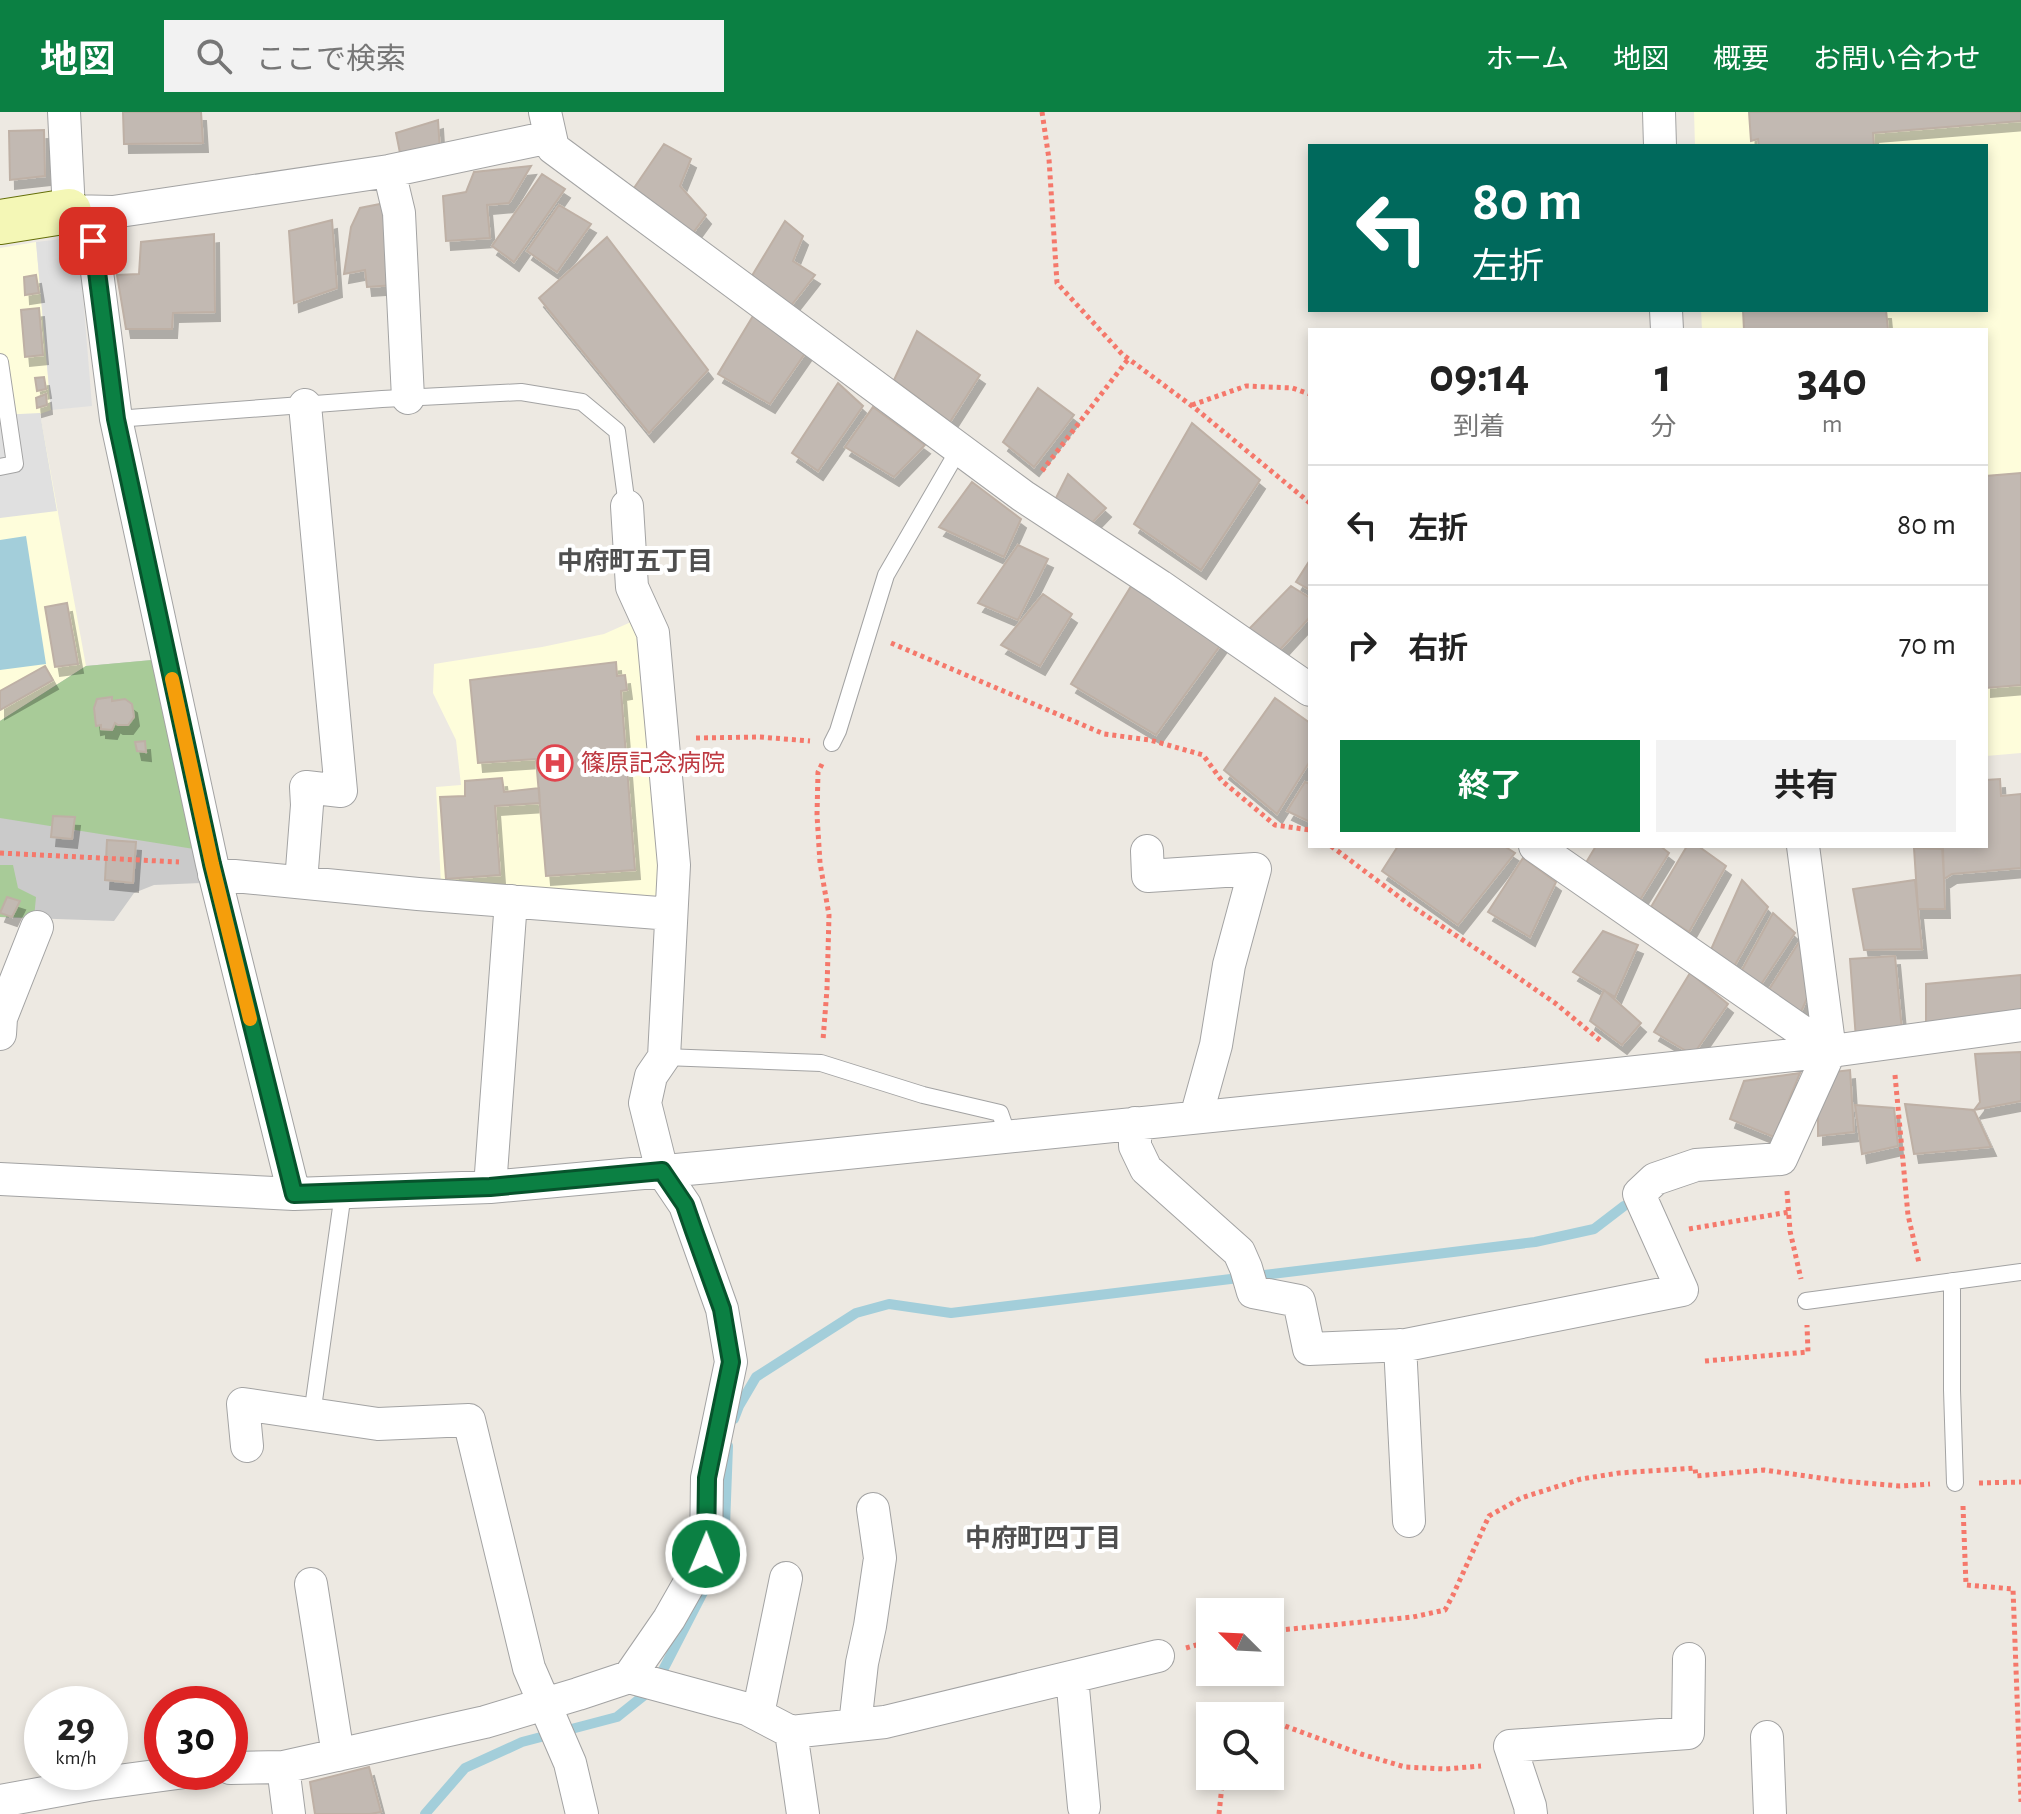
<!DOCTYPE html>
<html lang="ja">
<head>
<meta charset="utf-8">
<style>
	:root { --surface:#fff; --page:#f2f2f2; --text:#222; --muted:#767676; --line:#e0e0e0; --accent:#0b8043 }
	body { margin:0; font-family:"Alegreya Sans","Noto Sans JP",sans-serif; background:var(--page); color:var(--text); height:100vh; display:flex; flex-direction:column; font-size:30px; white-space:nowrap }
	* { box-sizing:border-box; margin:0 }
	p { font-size:26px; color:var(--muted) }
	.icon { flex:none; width:44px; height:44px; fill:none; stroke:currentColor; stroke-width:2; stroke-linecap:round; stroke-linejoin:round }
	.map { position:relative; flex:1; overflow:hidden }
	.panel { position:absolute; left:1308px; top:216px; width:680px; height:520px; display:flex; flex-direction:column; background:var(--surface); border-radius:0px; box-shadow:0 4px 12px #0003 }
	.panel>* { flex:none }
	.guide { position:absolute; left:1308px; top:32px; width:680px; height:168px; border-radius:0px; box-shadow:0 4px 12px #0003; background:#00695c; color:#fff; overflow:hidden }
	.needle { width:52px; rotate:294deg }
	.buttons { position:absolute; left:1196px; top:1486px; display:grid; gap:16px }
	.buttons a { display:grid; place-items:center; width:88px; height:88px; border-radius:0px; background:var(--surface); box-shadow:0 4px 12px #0003; font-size:40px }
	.speed { position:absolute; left:24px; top:1574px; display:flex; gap:16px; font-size:40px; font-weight:700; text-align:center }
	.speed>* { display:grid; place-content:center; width:104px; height:104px; border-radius:50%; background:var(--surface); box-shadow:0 4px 12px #0003; line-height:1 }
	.speed small { font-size:20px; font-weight:400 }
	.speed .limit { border:12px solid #d22; background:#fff; color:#111 }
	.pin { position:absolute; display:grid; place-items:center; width:68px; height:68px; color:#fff; margin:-34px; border-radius:16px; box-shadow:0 4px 12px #0006 }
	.me { position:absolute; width:88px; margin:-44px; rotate:1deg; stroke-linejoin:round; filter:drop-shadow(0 0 6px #0008) }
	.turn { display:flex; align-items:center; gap:28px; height:168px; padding:0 32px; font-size:36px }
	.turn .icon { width:104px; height:104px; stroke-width:2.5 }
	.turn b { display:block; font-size:56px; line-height:68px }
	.eta { display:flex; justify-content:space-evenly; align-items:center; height:136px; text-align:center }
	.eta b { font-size:48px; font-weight:700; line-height:56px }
	.action { display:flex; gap:16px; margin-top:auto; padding:16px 32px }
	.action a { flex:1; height:92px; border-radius:0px; background:var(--accent); color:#fff; font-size:32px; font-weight:700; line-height:92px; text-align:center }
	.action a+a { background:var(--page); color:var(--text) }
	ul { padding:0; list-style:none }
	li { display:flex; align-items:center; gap:24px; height:120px; padding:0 32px; border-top:2px solid var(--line) }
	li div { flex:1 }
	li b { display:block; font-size:30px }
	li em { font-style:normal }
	header { display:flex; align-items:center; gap:48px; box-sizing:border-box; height:112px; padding:0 40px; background:var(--accent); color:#fff }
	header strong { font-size:38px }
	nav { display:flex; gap:44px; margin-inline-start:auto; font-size:28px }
	.search { width:560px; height:72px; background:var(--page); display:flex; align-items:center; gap:20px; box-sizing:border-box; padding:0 28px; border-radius:0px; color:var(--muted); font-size:30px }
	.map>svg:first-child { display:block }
	.education { fill:#fefddb }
	.religious { fill:#cacaca }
	.forest { fill:#a8cb98 }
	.parking { fill:#e0e0e0 }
	.water { fill:#a3ceda }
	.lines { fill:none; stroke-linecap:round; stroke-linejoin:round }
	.stream { stroke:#a3ceda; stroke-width:10 }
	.building { fill:#c2b9b2; stroke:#beb0a5; stroke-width:2; filter:url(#shadow) }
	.lane-casing { stroke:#a3a3a3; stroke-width:18 }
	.street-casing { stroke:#a3a3a3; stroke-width:34 }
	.secondary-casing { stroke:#646e08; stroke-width:46 }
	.path { stroke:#f5786b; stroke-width:5; stroke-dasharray:4 4; stroke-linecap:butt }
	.lane { stroke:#fff; stroke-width:16 }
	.street { stroke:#fff; stroke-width:32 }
	.secondary { stroke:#f4f7b6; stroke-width:44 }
	.route-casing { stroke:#07532c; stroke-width:20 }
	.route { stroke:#0b8043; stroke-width:14 }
	.slow { stroke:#f59e0b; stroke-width:14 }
	.labels { text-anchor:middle; stroke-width:8; stroke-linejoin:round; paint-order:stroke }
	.health-label { font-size:24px; fill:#be3a42; stroke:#fff; text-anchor:start }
	.neighbourhood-label { font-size:26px; font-weight:bold; fill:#4f4f4f; stroke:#fff }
</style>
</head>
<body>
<header>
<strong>地図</strong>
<div class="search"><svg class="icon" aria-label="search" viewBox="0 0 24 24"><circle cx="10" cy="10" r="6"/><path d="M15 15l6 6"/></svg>ここで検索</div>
<nav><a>ホーム</a><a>地図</a><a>概要</a><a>お問い合わせ</a></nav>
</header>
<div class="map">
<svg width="2021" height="1702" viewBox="0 0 2021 1702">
	<defs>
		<filter id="shadow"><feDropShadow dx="5" dy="9" stdDeviation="0" flood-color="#0004"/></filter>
	</defs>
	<rect width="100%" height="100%" fill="#ede9e2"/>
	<path class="education" d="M1694,0H2021V641L1986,644V218H1702L1701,198H1986V34H1695Z
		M36,130L51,298L40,302L86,554L0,609V136Z
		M631,510L642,540L663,784L441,772L436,675L461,673L456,628L433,581L434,552L542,535L604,522Z"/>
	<path class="religious" d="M152,548L201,771L154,773L134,781L114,809L0,805V609L86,554Z"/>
	<path class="forest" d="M152,548L194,737L0,706V609L86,554Z
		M0,753H13L18,776L36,785L34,806L0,805Z"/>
	<path class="parking" d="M62,127L80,146L92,294L51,298L36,130Z
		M40,301L57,399L0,406V303Z"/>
	<path class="water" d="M26,424L46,552L0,558V428Z"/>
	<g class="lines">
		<path class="stream" d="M734,1307L739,1294L756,1265L856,1201L889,1192L951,1201L1535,1130L1594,1117L1624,1094
			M720,1438L725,1414L728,1334
			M425,1702L465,1656L522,1630L617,1605L647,1581L663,1558L715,1457"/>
	</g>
	<path class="building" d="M123,0H201L203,31L124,32Z
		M1749,0H2021V9L1873,21L1874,34H1759L1758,27L1751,29Z
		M438,8L440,40L401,46L396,21Z
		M44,18L45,64L10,68L9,19Z
		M664,32L691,47L680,74L706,103L693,121L634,76Z
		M531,54L509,91L487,93L490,126L446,129L443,84L466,80L474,60Z
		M542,62L565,77L514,150L492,134Z
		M390,90L395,173L367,175L365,158L344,162L351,115L360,96Z
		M559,93L591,112L557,160L527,139Z
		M332,108L337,176L294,191L289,119Z
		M785,109L803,124L793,149L815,163L790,195L750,167Z
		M214,122L215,200L173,201L172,217H126L117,163L139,162L141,130Z
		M607,125L708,258L649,321L539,186Z
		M36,163L39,181L25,183L24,165Z
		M39,196L43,243L25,245L21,198Z
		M1743,198H1886L1888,218H1744Z
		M756,199L806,240L770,292L718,262Z
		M917,219L980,263L950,310L894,268Z
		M44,265L46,277L37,279L35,266Z
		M838,271L863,294L818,359L792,341Z
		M1038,276L1074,303L1034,355L1003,330Z
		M46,282L47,293L37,296L36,286Z
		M873,295L925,333L894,365L845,335Z
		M1192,311L1260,368L1201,458L1134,412Z
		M2021,361V573L1986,576V364Z
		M1068,362L1106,396L1088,415L1054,390Z
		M972,370L1021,407L1004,445L939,415Z
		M1018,433L1048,447L1018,508L978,491Z
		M1310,448V478L1296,470Z
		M1133,471L1222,531L1156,623L1071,572Z
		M1291,474L1310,486V505L1276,542L1249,517Z
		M1043,482L1072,502L1040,554L1001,533Z
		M67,491L78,552L55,555L45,495Z
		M616,550L617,564L625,563L627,578L621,579L635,758L546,764L536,647L478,651L470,568Z
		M45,554L53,568L0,598V579Z
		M112,585V589L125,587L132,592L134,605L128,613H118L115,611L112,618L101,617V613L96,614L94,596L97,587Z
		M1275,586L1310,611V649L1277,702L1224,658Z
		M145,629L146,640L137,639L135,630Z
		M502,666L504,680L539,676L540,691L495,694L500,763L446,767L440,685L465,684V669Z
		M2000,667L2001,684L2021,682V756L1952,762L1944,767L1942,734H1986V668Z
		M1305,670L1310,672V710L1287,699Z
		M53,704L75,705L72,727L51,725Z
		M107,728L136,730L133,771L105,768Z
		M1398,734H1504L1515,741L1458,813L1382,759Z
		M1596,734H1660L1669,741L1640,788L1584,754Z
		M1687,734H1698L1726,754L1689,820L1651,795Z
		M1914,736L1943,737L1945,797H1918Z
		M1523,746L1556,770L1530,825L1488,800Z
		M1742,768L1768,795L1732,858L1709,842Z
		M1915,768L1922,837L1864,838L1853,777Z
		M7,785L20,789L12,805L0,801Z
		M1773,801L1795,821L1758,877L1737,867Z
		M1603,819L1638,833L1615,885L1573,860Z
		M1801,827L1812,876L1797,908L1763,887Z
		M1895,844L1902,919L1856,927L1850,847Z
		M1690,861L1728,892L1693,943L1654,920Z
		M2021,863V901L1926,916V872Z
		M1604,878L1641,911L1622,933L1590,909Z
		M2021,940V989L1974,998L1980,990L1975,942Z
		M1850,958L1854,1020L1818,1024V989L1834,960Z
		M1800,961L1774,1025L1730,1007L1744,969Z
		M1905,992L1974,998L1991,1035L1914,1042Z
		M1855,993L1894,996L1898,1034L1862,1042Z
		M369,1655L381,1700L370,1702H315L310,1670Z"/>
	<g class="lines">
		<defs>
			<path id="lane" d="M0,250L15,352L0,355
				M116,307L382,287L521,280L582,290L617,319L627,394
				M832,631L838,619L886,463L959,337
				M664,945L821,951L923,983L1000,1001L1008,1024
				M1952,1169V1278L1955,1371
				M1806,1189L2021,1160
				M312,1303L343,1081"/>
			<path id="street" d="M64,0L69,99L93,129L116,307L212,752L294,1082
				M545,0L553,36L1023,384L1160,474L1310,578
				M1659,0L1660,34
				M389,59L399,101L408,286
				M69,99L113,100L389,59L550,25
				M1666,198L1667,218
				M627,394L632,475L653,521L674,753L664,945L651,964L645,991L662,1059L685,1093L722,1197L731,1250L707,1366L706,1442L669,1507L629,1565
				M1535,734L1830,939
				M1147,739L1148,764L1255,757L1229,853L1216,933L1196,1005
				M214,762L418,782L671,802
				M301,770L307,693L306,675L341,679L305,293
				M0,922L1,906L37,815
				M1135,1011V1034L1146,1057L1239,1140L1246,1156L1253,1180L1299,1189L1309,1237L1406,1233L1682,1178L1639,1082L1655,1067L1696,1053L1781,1047L1830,939L1803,734
				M0,1067L294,1082L490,1075L720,1054L1487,976L1839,938L2021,913
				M490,1075L511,789
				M1400,1233L1409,1409
				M247,1334L243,1292L378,1312L469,1308L529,1556L570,1651L582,1702
				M311,1472L338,1643
				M1072,1565L1084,1695
				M758,1602L786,1466
				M855,1613L862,1551L870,1514L880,1446L873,1397
				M791,1620L885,1610L1158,1544
				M1767,1625L1770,1702
				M283,1655L289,1702
				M230,1656L283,1655L485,1610L578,1582L629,1565L747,1597L791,1620L803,1702
				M0,1689L88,1673L185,1660
				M1531,1702L1530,1694L1510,1634L1688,1621L1689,1547"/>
			<path id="secondary" d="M0,110L69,99"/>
		</defs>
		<use href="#lane" class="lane-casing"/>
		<use href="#street" class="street-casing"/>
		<use href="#secondary" class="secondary-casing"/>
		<path class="path" d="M1042,0L1049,47L1057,171L1122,242L1196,297L1310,391
			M1192,293L1246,274L1292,276L1310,282
			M1042,359L1129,246
			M891,531L1104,622L1150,628L1203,643L1222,669L1275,713L1310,718
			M696,626L760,625L810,629
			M822,652L818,660L817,703L820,751L829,803L827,877L823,928
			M1331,734L1410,793L1484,842L1555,891L1602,930
			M0,741L179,750
			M1895,963L1908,1103L1919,1151
			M1787,1079L1790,1119L1801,1167
			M1689,1117L1789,1100
			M1705,1249L1808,1240L1807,1213
			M1979,1371L2021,1370
			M1963,1394L1966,1473L2013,1477L2021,1690
			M1270,1519L1413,1505L1445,1498L1453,1483L1489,1404L1521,1386L1581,1367L1619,1361L1695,1356L1696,1364L1764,1358L1842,1369L1900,1374L1930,1372
			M1186,1536L1210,1529
			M1270,1619L1285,1614L1361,1642L1405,1655L1445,1657L1481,1654
			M1219,1702L1223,1664"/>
		<use href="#lane" class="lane"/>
		<use href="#street" class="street"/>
		<use href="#secondary" class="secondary"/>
	</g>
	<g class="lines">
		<defs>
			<path id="route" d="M93,129L116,307L212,752L294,1082L490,1075L662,1059L685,1093L694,1119L722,1197L731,1250L707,1366L706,1442"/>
		</defs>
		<use href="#route" class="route-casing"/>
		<use href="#route" class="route"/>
		<path class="slow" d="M172,567L212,752L250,907"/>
	</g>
	<defs>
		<symbol id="hospital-ring" viewBox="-11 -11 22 22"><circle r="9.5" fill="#fff" stroke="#e0444e" stroke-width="1.5"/><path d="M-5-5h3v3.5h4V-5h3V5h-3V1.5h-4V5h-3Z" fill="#e0444e"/></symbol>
	</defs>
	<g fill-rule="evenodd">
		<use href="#hospital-ring" x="535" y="631" width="40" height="40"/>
	</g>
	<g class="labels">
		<g class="health-label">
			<text x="581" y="659">篠原記念病院</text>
		</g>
		<g class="neighbourhood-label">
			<text x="635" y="458">中府町五丁目</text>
			<text x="1043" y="1435">中府町四丁目</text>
		</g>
	</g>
</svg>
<div class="buttons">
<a><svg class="needle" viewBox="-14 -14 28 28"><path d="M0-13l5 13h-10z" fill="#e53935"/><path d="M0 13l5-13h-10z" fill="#767676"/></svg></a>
<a><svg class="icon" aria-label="search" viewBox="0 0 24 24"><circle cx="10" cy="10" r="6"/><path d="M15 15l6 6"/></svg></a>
</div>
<div class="speed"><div>29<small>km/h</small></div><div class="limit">30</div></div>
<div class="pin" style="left:93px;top:129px;background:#d93025"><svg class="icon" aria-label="arrive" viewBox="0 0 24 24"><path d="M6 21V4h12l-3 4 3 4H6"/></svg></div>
<svg class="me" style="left:706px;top:1442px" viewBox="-20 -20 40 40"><circle r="17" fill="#0b8043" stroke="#fff" stroke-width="3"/><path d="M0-11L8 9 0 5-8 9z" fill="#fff"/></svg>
<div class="guide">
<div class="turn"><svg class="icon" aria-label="left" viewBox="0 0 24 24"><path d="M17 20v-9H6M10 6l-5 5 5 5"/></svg><div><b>80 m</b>左折</div></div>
</div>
<section class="panel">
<div class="eta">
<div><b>09:14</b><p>到着</p></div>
<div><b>1</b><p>分</p></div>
<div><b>340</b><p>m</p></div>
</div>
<ul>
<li><svg class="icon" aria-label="left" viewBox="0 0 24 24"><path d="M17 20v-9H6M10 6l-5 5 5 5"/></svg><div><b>左折</b></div><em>80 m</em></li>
<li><svg class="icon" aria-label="right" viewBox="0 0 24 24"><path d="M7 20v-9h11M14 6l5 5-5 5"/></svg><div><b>右折</b></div><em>70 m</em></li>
</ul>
<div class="action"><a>終了</a><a>共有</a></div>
</section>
</div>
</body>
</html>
